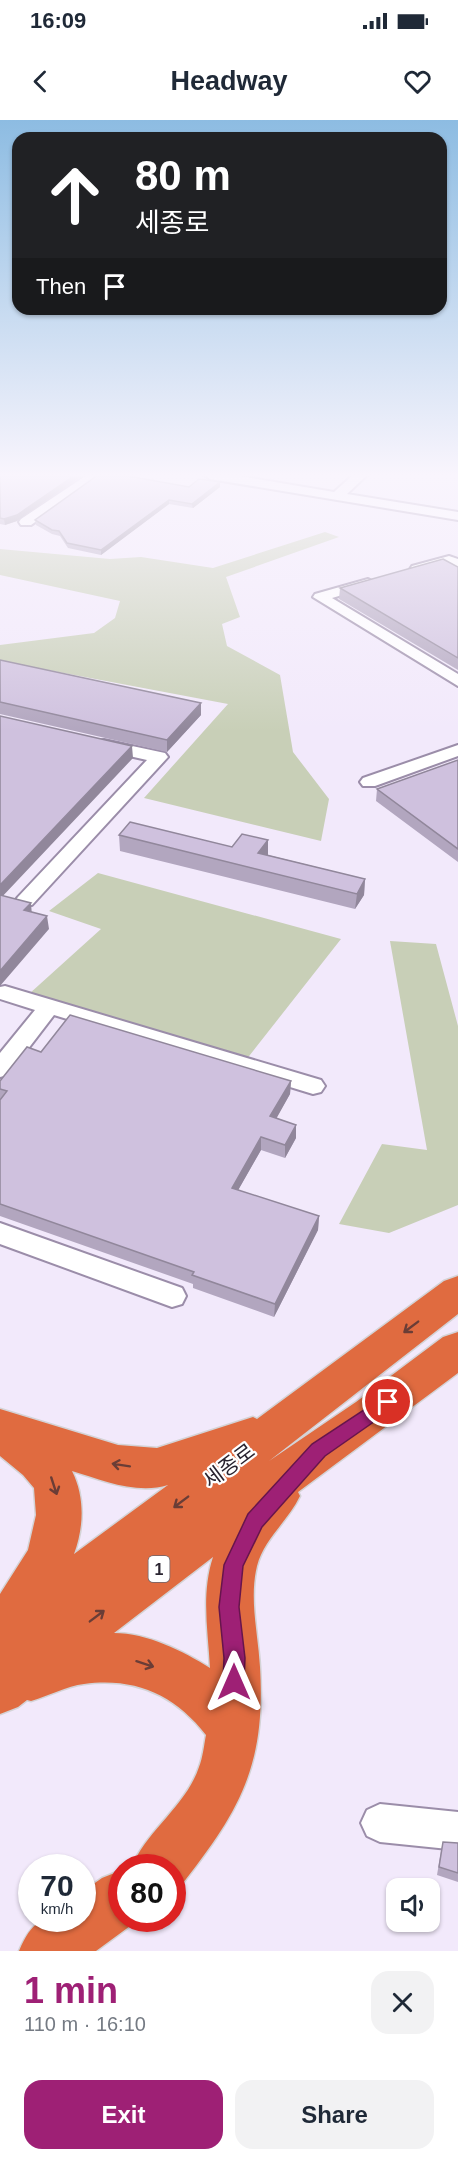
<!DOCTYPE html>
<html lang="en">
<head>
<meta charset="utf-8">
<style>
	:root { --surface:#fff; --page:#f2f2f3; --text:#1f2937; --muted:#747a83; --accent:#9e2075 }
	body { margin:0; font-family:Helvetica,"Noto Sans KR",sans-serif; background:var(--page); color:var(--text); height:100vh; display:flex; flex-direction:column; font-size:22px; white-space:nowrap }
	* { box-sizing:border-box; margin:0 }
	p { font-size:20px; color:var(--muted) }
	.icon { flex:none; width:33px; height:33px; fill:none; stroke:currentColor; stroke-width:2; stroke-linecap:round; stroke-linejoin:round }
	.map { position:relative; height:1831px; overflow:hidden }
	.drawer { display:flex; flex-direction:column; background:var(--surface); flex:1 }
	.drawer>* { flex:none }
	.banner { position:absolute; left:12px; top:12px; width:435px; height:183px; border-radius:18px; box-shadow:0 2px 4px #0004; background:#202124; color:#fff; overflow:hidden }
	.fabs { position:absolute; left:386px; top:1758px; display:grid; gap:12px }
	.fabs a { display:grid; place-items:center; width:54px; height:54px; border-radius:12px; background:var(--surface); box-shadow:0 2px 4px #0004; font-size:30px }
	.speed { position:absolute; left:18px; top:1734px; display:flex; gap:12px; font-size:30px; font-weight:700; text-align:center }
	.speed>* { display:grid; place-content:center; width:78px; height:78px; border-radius:50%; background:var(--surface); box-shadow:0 2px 4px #0004; line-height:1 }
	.speed small { font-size:15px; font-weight:400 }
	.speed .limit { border:9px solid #d22; background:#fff; color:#111 }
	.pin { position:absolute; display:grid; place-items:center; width:51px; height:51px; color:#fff; margin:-26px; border:3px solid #fff; border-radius:50%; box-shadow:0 2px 6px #0007 }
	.me { position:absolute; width:66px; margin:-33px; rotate:0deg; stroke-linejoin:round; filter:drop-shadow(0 0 4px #0008) }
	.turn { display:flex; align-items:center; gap:21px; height:126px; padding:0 24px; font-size:27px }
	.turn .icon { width:78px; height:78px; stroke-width:2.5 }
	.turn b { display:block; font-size:42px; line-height:51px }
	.then { display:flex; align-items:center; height:57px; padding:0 24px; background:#0003; gap:12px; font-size:22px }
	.round { display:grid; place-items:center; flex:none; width:63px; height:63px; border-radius:18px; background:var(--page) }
	.summary { display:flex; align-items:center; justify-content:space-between; height:102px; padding:0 24px }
	h1 { font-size:36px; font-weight:600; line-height:45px; color:var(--accent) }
	.primary-button { display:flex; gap:12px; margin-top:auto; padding:12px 24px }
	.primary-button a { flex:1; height:69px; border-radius:18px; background:var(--accent); color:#fff; font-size:24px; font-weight:600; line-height:69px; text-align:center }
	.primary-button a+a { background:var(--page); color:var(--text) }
	.status { display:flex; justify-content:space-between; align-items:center; height:42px; padding:0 30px; background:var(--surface); direction:ltr }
	.status svg { height:16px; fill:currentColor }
	header { display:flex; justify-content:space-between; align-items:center; height:78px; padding:0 24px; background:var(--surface); font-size:27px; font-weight:600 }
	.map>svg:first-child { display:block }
	.green { fill:#c8cfb7 }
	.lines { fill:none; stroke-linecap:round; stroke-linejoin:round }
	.minor-casing { stroke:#9b8da9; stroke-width:4 }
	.highway-casing { stroke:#d4d3d6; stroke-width:3 }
	.minor { fill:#fff; fill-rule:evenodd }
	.highway { fill:#e06b40; fill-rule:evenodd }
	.wall { fill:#b2a6bf }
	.shaded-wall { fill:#91879b }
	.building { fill:#cfc1de; stroke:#91879b; stroke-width:1.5 }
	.oneway { stroke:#6a3d36 }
	.route { fill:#9e2075; stroke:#67154c; stroke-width:1.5 }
	.labels { text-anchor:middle; stroke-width:4.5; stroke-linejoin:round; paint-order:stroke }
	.shield { fill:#fff; stroke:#6a666e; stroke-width:1.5 }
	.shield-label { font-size:16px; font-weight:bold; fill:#2a2430 }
	.near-street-label { font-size:21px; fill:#2a2430; stroke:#fff }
</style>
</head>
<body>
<div class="status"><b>16:09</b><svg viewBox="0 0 49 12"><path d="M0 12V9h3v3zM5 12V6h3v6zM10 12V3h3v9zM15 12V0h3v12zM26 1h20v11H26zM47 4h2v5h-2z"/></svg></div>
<header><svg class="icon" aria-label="back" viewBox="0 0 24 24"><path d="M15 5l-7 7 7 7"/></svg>Headway<svg class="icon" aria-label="heart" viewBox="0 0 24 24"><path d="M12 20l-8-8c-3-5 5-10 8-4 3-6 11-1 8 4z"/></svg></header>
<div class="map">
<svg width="458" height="1831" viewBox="0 0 458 1831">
	<rect width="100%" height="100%" fill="#f2e9fb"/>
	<path class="green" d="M325,412L339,417L226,457L240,497L222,504L227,526L280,555L293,632L329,679L321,721L144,678L228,584L0,541V525L94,513L115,498L120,481L0,455V429L110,439L141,437L213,448Z
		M98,753L341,819L246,940L29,874L101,809L49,791Z
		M390,821L436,824L458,906V1085L389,1113L339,1104L382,1024L427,1030Z"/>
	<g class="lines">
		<defs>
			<path id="minor" d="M87,355H101L31,405H21L19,402L21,399Z
				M204,355H233L334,372L353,355H367L347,374L458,392V400L210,359Z
				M449,436L458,439V448L448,445L417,453L410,449L412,446Z
				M368,459L375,463L373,466L332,478L458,554V566L313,477L315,474Z
				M104,620L165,633L168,637L32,785H18L15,781L18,777L147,640L98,629L95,625L98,621Z
				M458,625V636L375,666H363L360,662L363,658Z
				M5,866L321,960L325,966L321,972L313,974L54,895L8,955L0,957V933L35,890L0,879V867Z
				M0,1103L182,1168L186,1176L182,1184L172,1187L0,1124Z
				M380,1684L458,1692V1730L380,1722L367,1716L361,1703L367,1690Z"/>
			<path id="highway" d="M458,1156V1194L269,1341L356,1282L443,1217L458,1212V1253L298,1372L300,1376C288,1401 264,1419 257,1446C249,1479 258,1513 260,1547C266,1647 239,1692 179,1768L172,1770V1748H131C147,1710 186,1686 199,1647C203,1637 204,1625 206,1615C175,1575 135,1557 84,1564C67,1566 48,1576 31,1581L27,1580L18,1587L0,1594V1474L28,1430L36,1395L34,1368L23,1355L0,1336V1289L118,1325L157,1328L253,1297L257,1299L444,1161ZM72,1351C102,1360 137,1375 168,1365L74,1434C84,1407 85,1377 72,1351ZM213,1437C201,1474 208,1511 210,1548C183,1531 147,1513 114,1513Z
				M122,1750V1798H141L96,1831H19C35,1794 46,1798 82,1798V1772L102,1758Z"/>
		</defs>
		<use href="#minor" class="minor-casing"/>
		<use href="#highway" class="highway-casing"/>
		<use href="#minor" class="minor"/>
		<use href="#highway" class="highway"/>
	</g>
	<path class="wall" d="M0,355H83L17,401L5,405L0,404Z
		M189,367H220L193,388L169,384L101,435L68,428L60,416L52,414L36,405L35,400Z
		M458,447V550L339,479L340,468Z
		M0,540L201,583V595L167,632L0,594Z
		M458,640V742L376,681L377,669Z
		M119,715L232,727L268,720V735L365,759L364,775L355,789L120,731Z
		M41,932L291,961L290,974L276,998L296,1005V1018L285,1038L261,1030L238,1070L319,1096L318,1110L274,1197L193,1168V1164L0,1096V961Z
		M443,1722L458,1723V1762L437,1755L441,1731Z"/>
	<path class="shaded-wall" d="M75,355H83L17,401L5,405L4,399Z
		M220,362V367L193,388L192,384Z
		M169,380V384L101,435V430Z
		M201,583V595L167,632V620Z
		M132,626L133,638L0,779V765Z
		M268,720V736L258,733Z
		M365,759L364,775L355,789L357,774Z
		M31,783L32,796L24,790Z
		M47,796L49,809L0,866V851Z
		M291,961L290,974L270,1010V996Z
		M296,1005V1018L285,1038V1025Z
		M261,1017V1030L232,1081V1068Z
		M319,1096L318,1110L274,1197L275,1184Z"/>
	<path class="building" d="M0,355H75L17,395L4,399L0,398Z
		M98,355H122L189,367L199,359L220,362L192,384L169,380L101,430L67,423L59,411L52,410L35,400Z
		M443,439L458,447V538L340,468Z
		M0,540L201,583L167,620L0,582Z
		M0,596L132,626L0,765Z
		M458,640V729L377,669Z
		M130,702L232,727L242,714L268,720L258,733L365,759L357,774L119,715Z
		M0,775L31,783L24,790L47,796L0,851Z
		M70,895L291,961L270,996L296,1005L285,1025L261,1017L232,1068L319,1096L275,1184L192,1155L194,1152L0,1084V980L7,971L0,969V961L27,927L41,932Z
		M443,1722L458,1723V1753L439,1747Z"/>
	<defs><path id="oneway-shaft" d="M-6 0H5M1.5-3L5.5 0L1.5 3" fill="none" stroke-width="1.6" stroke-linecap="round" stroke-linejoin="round" transform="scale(1.5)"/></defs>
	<g class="oneway">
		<use href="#oneway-shaft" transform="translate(411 1207) rotate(143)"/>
		<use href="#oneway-shaft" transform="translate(121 1345) rotate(-171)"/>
		<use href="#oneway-shaft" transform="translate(54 1366) rotate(72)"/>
		<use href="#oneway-shaft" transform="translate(181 1382) rotate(143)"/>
		<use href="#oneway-shaft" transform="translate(97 1496) rotate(-37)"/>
		<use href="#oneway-shaft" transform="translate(145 1544) rotate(18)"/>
	</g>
	<linearGradient id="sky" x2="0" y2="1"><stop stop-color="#8dbce2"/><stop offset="0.58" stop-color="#f9f5fd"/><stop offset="1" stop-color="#f9f5fd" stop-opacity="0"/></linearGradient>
	<rect width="458" height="612" fill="url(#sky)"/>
	<path class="route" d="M388,1274L395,1276L397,1282L395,1287L325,1336L262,1407L243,1446L239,1487L245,1538L244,1562L241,1569L234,1572L226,1569L223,1562L224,1538L219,1487L224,1445L248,1394L312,1324Z"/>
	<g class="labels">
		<rect class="shield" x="148.5" y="1436" width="21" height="26" rx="4.5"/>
		<g class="shield-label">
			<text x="159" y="1455">1</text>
		</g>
		<g class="near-street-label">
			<text transform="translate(229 1346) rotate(-37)" y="7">세종로</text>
		</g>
	</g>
</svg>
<div class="fabs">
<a><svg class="icon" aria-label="sound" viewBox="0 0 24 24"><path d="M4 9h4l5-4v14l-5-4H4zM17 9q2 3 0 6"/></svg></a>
</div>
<div class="speed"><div>70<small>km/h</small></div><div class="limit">80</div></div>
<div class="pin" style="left:388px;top:1282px;background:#d93025"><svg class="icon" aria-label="arrive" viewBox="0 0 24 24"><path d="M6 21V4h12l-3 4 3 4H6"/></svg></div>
<svg class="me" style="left:234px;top:1562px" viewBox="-20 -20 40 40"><path d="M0-17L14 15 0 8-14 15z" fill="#9e2075" stroke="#fff" stroke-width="4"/></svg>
<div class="banner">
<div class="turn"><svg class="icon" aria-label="ahead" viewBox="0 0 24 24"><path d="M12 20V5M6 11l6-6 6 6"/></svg><div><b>80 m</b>세종로</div></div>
<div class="then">Then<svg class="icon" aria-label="arrive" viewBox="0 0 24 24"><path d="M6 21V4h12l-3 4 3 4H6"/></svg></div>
</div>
</div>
<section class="drawer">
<div class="summary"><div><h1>1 min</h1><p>110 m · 16:10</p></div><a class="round"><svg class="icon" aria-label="close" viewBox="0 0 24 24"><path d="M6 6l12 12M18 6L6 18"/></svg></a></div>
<div class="primary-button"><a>Exit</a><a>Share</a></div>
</section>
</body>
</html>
